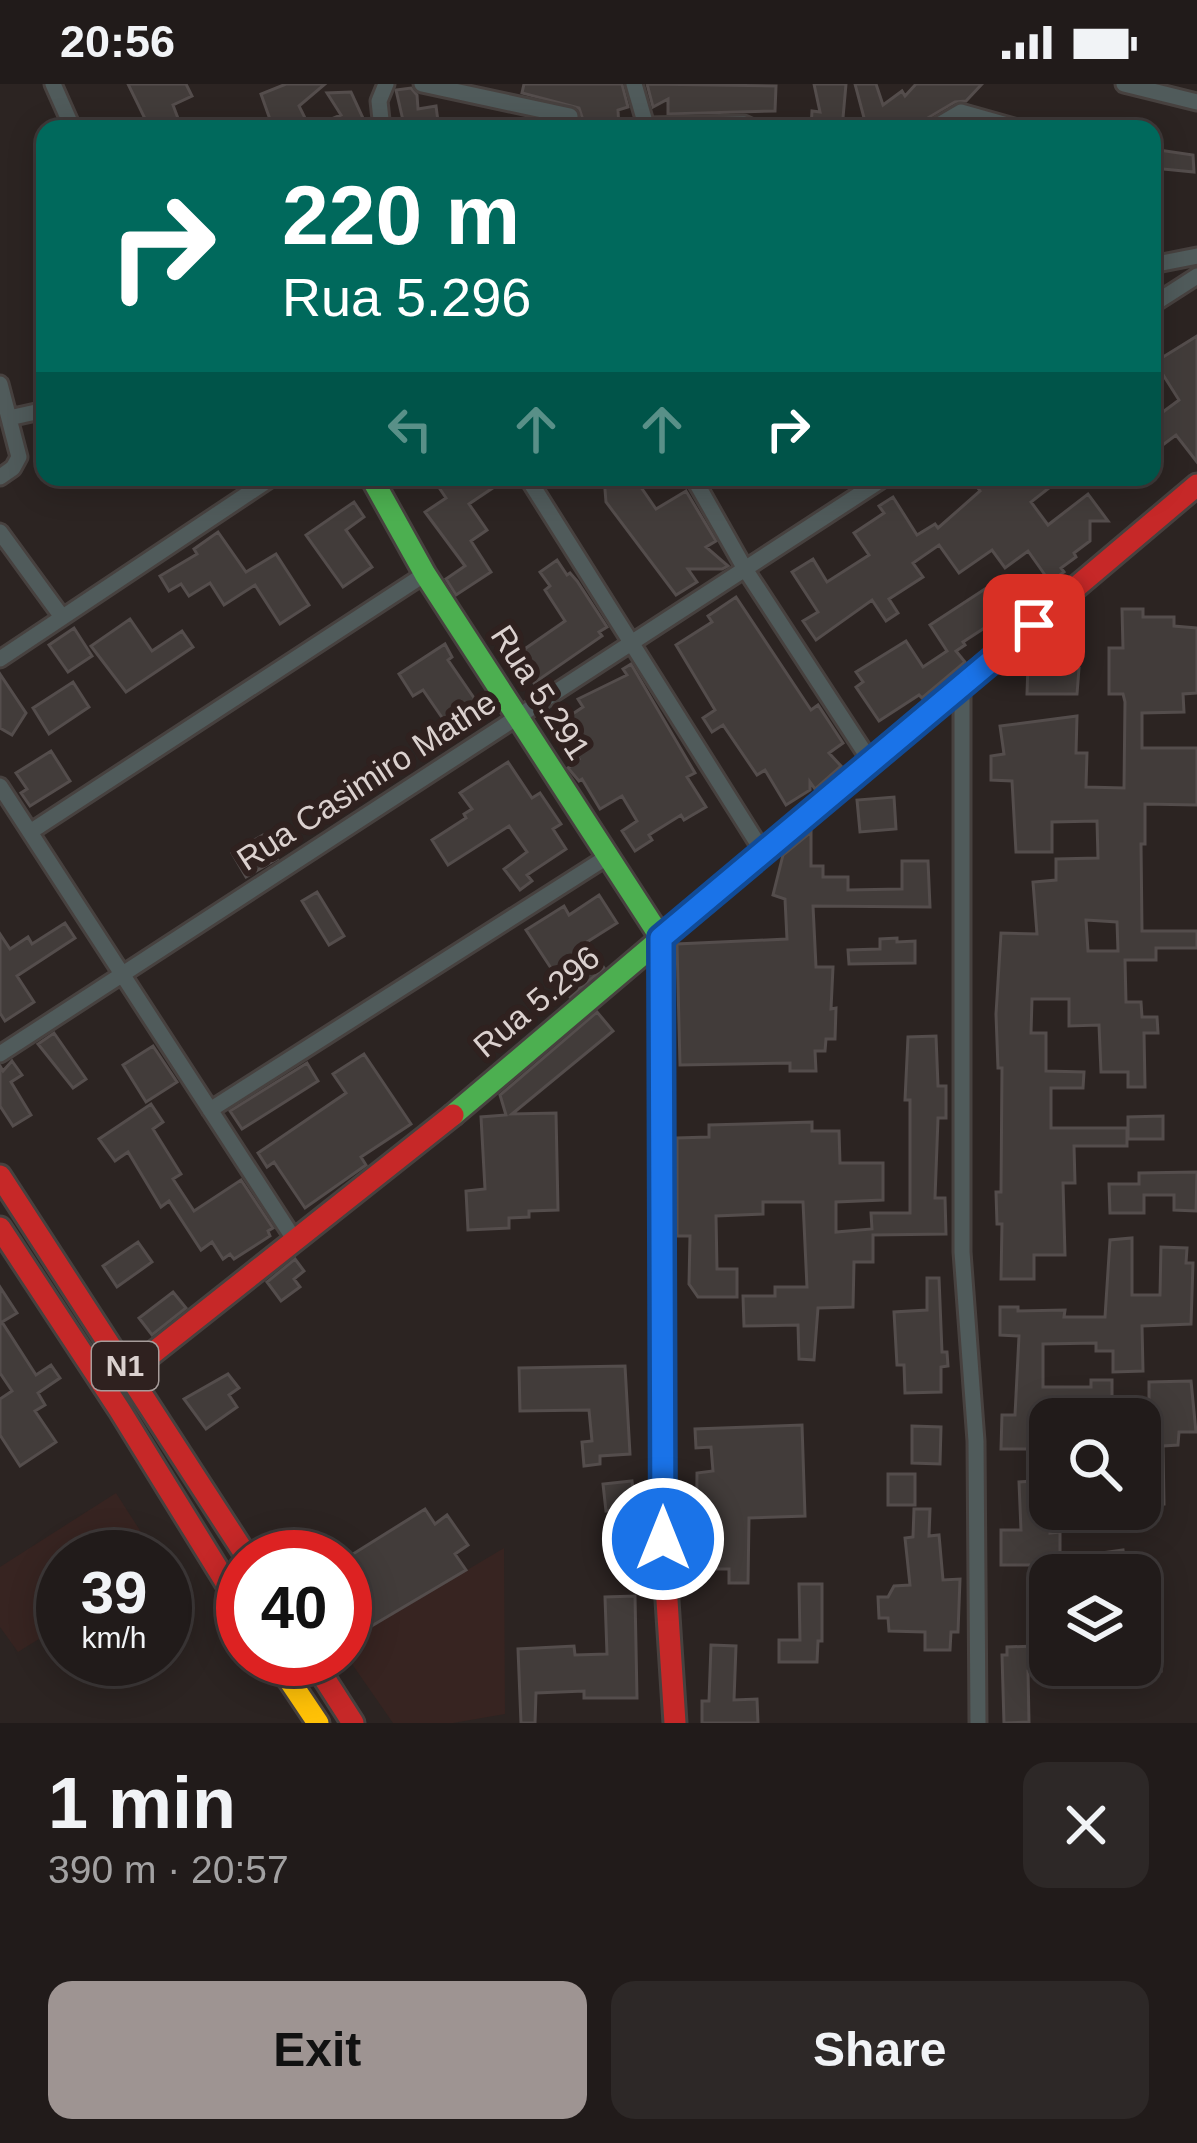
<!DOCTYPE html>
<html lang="en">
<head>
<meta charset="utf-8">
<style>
	:root { --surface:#211b1a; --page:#2d2827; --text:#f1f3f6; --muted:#a2a1a2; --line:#3e3939; --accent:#9e9492 }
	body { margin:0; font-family:Helvetica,sans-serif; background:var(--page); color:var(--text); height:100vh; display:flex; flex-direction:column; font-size:45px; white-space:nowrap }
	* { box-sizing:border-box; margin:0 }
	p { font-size:39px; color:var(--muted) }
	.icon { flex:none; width:66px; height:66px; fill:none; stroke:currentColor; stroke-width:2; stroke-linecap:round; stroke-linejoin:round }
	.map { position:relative; height:1639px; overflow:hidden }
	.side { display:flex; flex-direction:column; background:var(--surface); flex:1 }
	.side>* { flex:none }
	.top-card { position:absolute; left:36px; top:36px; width:1125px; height:366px; border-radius:24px; box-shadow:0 6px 30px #0003,0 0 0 3px var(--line); background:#00695c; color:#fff; overflow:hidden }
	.buttons { position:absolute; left:1029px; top:1314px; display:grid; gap:24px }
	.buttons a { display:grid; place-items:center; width:132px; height:132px; border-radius:24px; background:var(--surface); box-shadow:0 6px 30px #0003,0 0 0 3px var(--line); font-size:60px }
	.speed { position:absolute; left:36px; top:1446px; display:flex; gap:24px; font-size:60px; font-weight:700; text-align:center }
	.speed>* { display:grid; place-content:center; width:156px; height:156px; border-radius:50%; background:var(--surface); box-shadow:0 6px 30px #0003,0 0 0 3px var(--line); line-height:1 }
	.speed small { font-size:30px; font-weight:400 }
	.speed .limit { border:18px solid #d22; background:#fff; color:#111 }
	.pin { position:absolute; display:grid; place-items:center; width:102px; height:102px; color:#fff; margin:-51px; border-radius:24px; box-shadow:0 6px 18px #0006 }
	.me { position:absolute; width:132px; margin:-66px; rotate:0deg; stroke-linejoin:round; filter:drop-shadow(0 0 9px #0008) }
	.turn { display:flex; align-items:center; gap:42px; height:252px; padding:0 48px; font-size:54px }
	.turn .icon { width:156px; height:156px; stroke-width:2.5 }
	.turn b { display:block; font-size:84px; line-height:102px }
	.lanes { display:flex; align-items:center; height:114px; padding:0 48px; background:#0003; justify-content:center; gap:60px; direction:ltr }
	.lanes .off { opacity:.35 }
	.round { display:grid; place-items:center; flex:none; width:126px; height:126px; border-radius:24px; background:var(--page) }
	.head { display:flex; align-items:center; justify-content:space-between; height:204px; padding:0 48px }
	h1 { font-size:72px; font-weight:700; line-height:90px }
	.primary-button { display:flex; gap:24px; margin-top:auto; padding:24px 48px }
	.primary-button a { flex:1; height:138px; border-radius:24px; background:var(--accent); color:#111; font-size:48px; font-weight:700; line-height:138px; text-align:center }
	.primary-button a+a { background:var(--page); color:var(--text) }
	.status { display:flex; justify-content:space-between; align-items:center; height:84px; padding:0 60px; background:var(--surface); direction:ltr }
	.status svg { height:33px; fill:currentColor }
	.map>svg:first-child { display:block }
	.built { fill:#372421 }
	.building { fill:#423c3a; stroke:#544d4c; stroke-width:3; fill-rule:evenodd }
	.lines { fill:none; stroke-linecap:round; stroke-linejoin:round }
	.street-casing { stroke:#47413f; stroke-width:21 }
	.fast-casing { stroke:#47413f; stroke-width:27 }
	.slow-casing { stroke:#47413f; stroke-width:27 }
	.jam-casing { stroke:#47413f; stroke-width:27 }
	.street { stroke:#505b5b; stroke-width:15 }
	.fast { stroke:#4caf50; stroke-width:21 }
	.slow { stroke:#ffc107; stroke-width:21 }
	.jam { stroke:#c62828; stroke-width:21 }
	.route-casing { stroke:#114b97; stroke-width:30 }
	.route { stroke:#1a73e8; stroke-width:21 }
	.labels { text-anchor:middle; stroke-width:12; stroke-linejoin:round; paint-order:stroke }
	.shield { fill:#2f211f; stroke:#a79c9a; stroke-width:3 }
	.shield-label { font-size:30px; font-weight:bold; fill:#dbd1cf }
	.street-label { font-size:33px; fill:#dbd1cf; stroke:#2f211f }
</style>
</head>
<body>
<div class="status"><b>20:56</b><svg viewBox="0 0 49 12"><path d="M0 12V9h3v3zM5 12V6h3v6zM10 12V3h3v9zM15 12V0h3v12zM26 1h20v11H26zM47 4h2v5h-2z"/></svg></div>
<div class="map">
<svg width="1197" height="1639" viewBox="0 0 1197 1639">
	<rect width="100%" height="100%" fill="#2c2422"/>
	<path class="built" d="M116,1409L157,1473H63V1540L18,1568L0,1543V1483Z
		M504,1464L505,1630L453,1639H393L345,1570V1559Z"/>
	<path class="building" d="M128,0H186L192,12L173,21L182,45H150Z
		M286,0H325L299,22L310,44L341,31L327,9L351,8L368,45H291L286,36L272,41L261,10Z
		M524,0H622L628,23L618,26L619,45H557V41H578L582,33L579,24L522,9Z
		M647,0L776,2L775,27L668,30V15L653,23Z
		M814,0H846L842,45H811L812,27L820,28Z
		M855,0H876L883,21L902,7L905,12L916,0H982L966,17L955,18L926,35L920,45H895L892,40L867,45Z
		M411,4L417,11L418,25L436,22L439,45H405L396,6Z
		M1152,65L1193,71L1194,88L1152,84Z
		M1197,252V378L1176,351L1152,369V336L1179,316L1155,278Z
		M432,393H509L469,420L487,446L471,457L491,488L456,511L446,495L465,482L425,428L446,414Z
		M604,393H625L630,400L636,396L656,425L686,407L716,457L706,463L728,482L722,485H688L697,498L676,511L606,418Z
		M970,393H1063L1031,418L1048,441L1088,410L1108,437H1090V457L1074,469L1076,473L1061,484L1064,488L1050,498L1028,467L1005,484L992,466L959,489L939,461L913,479L923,493L889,515L898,529L886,537L872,516L816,556L803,537L818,528L792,488L813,475L827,498L869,471L854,449L884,429L879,422L893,413L917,451L935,440L938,444L980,407Z
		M354,418L364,433L346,446L372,483L343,503L306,451Z
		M218,448L246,488L276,470L309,521L280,540L255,501L224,521L210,499L189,512L181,500L169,507L160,492L197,470L194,465Z
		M557,476L567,491L570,489L577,497L607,543L599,548L602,552L534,599L516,571L565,537L545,506L550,502L540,488Z
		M991,501L1009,528L963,558L965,561L956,567L965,578L922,614L919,611L879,637L856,603L863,598L856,588L906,557L923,583L947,567L930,541Z
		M736,513L811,626L818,621L843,659L829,669L841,682L815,705L810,698V706L786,721L765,686L757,691L723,641L712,648L703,634L715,626L676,561L712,538L708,532Z
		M1122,525H1143V533H1174V542L1197,544V609L1183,610L1184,628L1142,629V664H1197V721L1145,720V760H1141L1142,847H1197V864H1156V876H1125L1126,918H1141L1142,933H1157L1158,949H1144L1145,1003H1128V988H1101L1099,941L1069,942V915H1032L1031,949H1046V987L1084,988L1083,1004H1051V1044H1127V1062H1074L1075,1099H1063L1065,1171H1034V1195H1001L1002,1140H997L996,1108H1001L1002,984H998L996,930L1001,849L1037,850L1033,798L1056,796V775L1098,774L1097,737L1052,738V768H1016L1012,697L991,696V672L1004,670L1000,642L1077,632L1076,669H1087L1086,703L1124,704L1125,618L1123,610H1109V564H1123ZM1086,836L1117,838L1118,867H1088Z
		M130,535L152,567L182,547L193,563L126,608L91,562Z
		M74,544L92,572L68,588L49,561Z
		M445,560L452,573L448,576L483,627L452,648L423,606L413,612L399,590Z
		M1050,579L1079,584L1077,610H1027L1028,580Z
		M631,580L695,689L687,693L706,723L684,736L681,731L649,751L652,756L635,767L622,747L637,737L622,712L600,725L582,695L579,697L568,684L579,675L556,641L583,623L578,615L627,591L623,585Z
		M0,590L26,629L12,651L0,644Z
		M73,598L89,623L49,650L33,624Z
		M51,667L70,697L30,722L21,709L27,705L16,689Z
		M508,678L532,714L540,709L561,740L553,745L566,765L527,791L532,797L520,806L504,785L527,768L509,742L448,781L432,756L466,734L464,730L472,725L460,709Z
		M894,713L896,745L860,748L857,716Z
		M811,748V782H823V793H848V806L902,805V777H928L930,823L813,822L816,883H833L831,925L836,924L835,955H826L825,967H815L816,987H790V979L680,981L677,860L787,855L785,815L773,811L783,771Z
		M263,751L277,775L246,793L232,769Z
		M317,808L344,852L329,861L302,817Z
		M599,811L617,839L587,858L604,884L570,913L526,846L564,822L569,831Z
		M65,839L75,854L17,892L34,918L5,937L0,929V850L10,865L28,853L32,860Z
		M897,854V858L915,857V879L849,880L848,866L880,865V855Z
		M597,928L613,947L512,1030L556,1029L558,1126L529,1127V1133L509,1134V1144L468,1146L466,1107L485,1105L481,1033L506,1031L500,1011Z
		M54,949L86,995L73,1004L38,960Z
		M936,952L938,1002H946V1034H938L935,1114H945L946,1150L873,1151V1178H854L853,1223L818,1224L814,1276L799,1275L798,1241L744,1242L743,1212H775V1203H807L803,1118H763V1130L716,1132L717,1185H737V1213H698L689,1200L690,1152H677V1054L709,1053V1041L812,1038V1047H839L840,1079H883V1116L836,1118V1148L872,1145L871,1129H910V1016H905L908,953Z
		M153,962L177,998L146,1018L123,981Z
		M364,970L411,1040L361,1073L366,1081L305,1124L274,1078L267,1083L258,1069L346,1009L333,990Z
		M12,977L22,991L11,998L31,1031L13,1042L0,1022V982L3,987Z
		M307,979L318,997L242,1045L230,1027Z
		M151,1020L163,1038L153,1045L181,1090L173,1095L194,1127L241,1096L273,1144L268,1147L270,1152L234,1175L230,1170L223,1175L212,1158L201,1166L169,1117L161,1123L128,1068L115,1077L99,1055Z
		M1163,1032V1055H1128V1033Z
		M1197,1088L1196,1127L1174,1126V1111H1144V1129H1110L1109,1100H1139V1089Z
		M1132,1154V1211H1160L1161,1163L1187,1164L1186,1179H1193L1191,1240L1142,1242L1143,1287L1113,1288V1267H1096V1259L1043,1260V1303H1091V1296H1112V1323L1034,1324L1033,1365H1001L1002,1331H1015L1019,1252L1000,1251V1223H1018V1227L1065,1226L1064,1233H1105L1110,1156Z
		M138,1158L152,1178L117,1203L103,1182Z
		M295,1175L304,1187L294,1195L300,1203L281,1217L267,1198Z
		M927,1194H939L942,1268H947L948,1282L941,1283V1308L905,1309L904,1281H897L894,1228L927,1226Z
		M0,1203L17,1229L2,1238L36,1291L51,1281L60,1294L38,1309L45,1321L35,1327L56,1358L20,1382L0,1351V1315L12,1307L0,1289Z
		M173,1208L186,1224L152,1251L139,1234Z
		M625,1282L630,1370L600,1372V1380L584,1382L582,1358L592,1357L589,1326L520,1327L519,1284Z
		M228,1290L239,1304L229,1311L237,1323L206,1345L184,1315Z
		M1191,1297L1196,1348H1179L1178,1361L1163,1362L1164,1420L1140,1421V1325H1149V1298Z
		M802,1341L805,1432L749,1434L748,1499H729V1485H696L697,1389L713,1387L711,1363L696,1364L695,1345Z
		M912,1342L941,1343L940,1380L912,1379Z
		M888,1390H915V1421H888Z
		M1050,1396V1449L1060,1448V1486H1037V1481H1001V1446H1021L1019,1398Z
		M632,1397L635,1424L606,1427L603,1400Z
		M425,1425L435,1440L447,1431L468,1461L455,1470L466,1486L353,1553L345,1541V1475Z
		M914,1425H930L929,1452L939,1451L943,1496L960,1495L958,1548H951L950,1566H925V1548L889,1547L888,1534H879L878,1513H888L894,1502L910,1501L905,1454L913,1453Z
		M1123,1466L1126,1489L1090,1491L1087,1471Z
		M799,1500H822V1557H818L817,1578H779V1556H800Z
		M635,1512L637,1614H584V1607L536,1609L535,1639H521L518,1565L574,1562L575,1571L607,1570L605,1513Z
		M1140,1547H1160L1161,1587L1140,1588Z
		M711,1561L736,1562L734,1616L757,1615L758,1639H702V1617H709Z
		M1036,1562L1037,1586L1028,1587L1029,1638L1004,1639L1002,1571H1007V1563Z"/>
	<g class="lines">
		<defs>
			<path id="street" d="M53,0L73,45
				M422,0L570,32
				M634,0L647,45
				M1124,0L1197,18
				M647,42L744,40L755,45
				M382,45L379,17L386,0
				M932,45L961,28L1021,45
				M1152,181L1197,172
				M1152,221L1197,192
				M0,300L19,373L13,384L0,393
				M9,334L45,326
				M527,393L763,768
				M693,393L745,485L871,678
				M0,448L62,533
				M0,575L273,393
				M962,604V1168L976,1357L978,1639
				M0,702L294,1155
				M30,748L425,490
				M0,970L886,393
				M210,1026L607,773"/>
			<path id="fast" d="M371,393L425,490L661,854L662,1141
				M453,1031L1003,565"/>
			<path id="slow" d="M275,1575L318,1639"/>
			<path id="jam" d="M1003,565L1197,401
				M0,1092L247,1473
				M662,1141L663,1455L675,1639
				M0,1144L119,1325L243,1526
				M129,1288L453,1031
				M312,1575L353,1639"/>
		</defs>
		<use href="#street" class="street-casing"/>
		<use href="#fast" class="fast-casing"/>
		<use href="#slow" class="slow-casing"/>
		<use href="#jam" class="jam-casing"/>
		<use href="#street" class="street"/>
		<use href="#fast" class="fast"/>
		<use href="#slow" class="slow"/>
		<use href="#jam" class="jam"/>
	</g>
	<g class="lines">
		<defs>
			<path id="route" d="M663,1455L661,854L1034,541"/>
		</defs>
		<use href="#route" class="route-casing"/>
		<use href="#route" class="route"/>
	</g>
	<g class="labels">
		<rect class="shield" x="92" y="1258" width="66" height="48" rx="9"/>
		<g class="shield-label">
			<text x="125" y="1292">N1</text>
		</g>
		<g class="street-label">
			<text transform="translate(541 608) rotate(57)" y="12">Rua 5.291</text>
			<text transform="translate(366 696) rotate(-33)" y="12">Rua Casimiro Mathe</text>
			<text transform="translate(536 917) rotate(-40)" y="12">Rua 5.296</text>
		</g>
	</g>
</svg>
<div class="buttons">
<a><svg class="icon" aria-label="search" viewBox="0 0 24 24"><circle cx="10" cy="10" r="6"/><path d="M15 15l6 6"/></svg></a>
<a><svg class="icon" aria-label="layers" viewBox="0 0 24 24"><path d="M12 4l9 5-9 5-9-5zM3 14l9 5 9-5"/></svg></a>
</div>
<div class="speed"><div>39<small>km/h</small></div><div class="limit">40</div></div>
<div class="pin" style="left:1034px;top:541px;background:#d93025"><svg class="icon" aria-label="arrive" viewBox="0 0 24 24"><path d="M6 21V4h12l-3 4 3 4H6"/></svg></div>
<svg class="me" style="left:663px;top:1455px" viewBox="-20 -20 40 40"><circle r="17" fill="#1a73e8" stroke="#fff" stroke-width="3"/><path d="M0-11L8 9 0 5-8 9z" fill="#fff"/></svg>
<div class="top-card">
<div class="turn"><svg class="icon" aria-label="right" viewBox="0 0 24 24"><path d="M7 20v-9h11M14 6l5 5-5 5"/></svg><div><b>220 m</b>Rua 5.296</div></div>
<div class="lanes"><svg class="icon off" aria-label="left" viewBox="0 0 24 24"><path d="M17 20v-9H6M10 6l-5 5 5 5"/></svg><svg class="icon off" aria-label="ahead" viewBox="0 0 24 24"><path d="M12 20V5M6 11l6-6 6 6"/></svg><svg class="icon off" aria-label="ahead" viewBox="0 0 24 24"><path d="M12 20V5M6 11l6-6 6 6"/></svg><svg class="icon" aria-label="right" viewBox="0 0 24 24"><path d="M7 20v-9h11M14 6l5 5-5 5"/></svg></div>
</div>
</div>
<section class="side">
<div class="head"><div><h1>1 min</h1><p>390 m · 20:57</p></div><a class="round"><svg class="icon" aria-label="close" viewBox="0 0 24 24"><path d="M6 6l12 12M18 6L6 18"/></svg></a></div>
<div class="primary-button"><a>Exit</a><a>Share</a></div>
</section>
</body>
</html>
